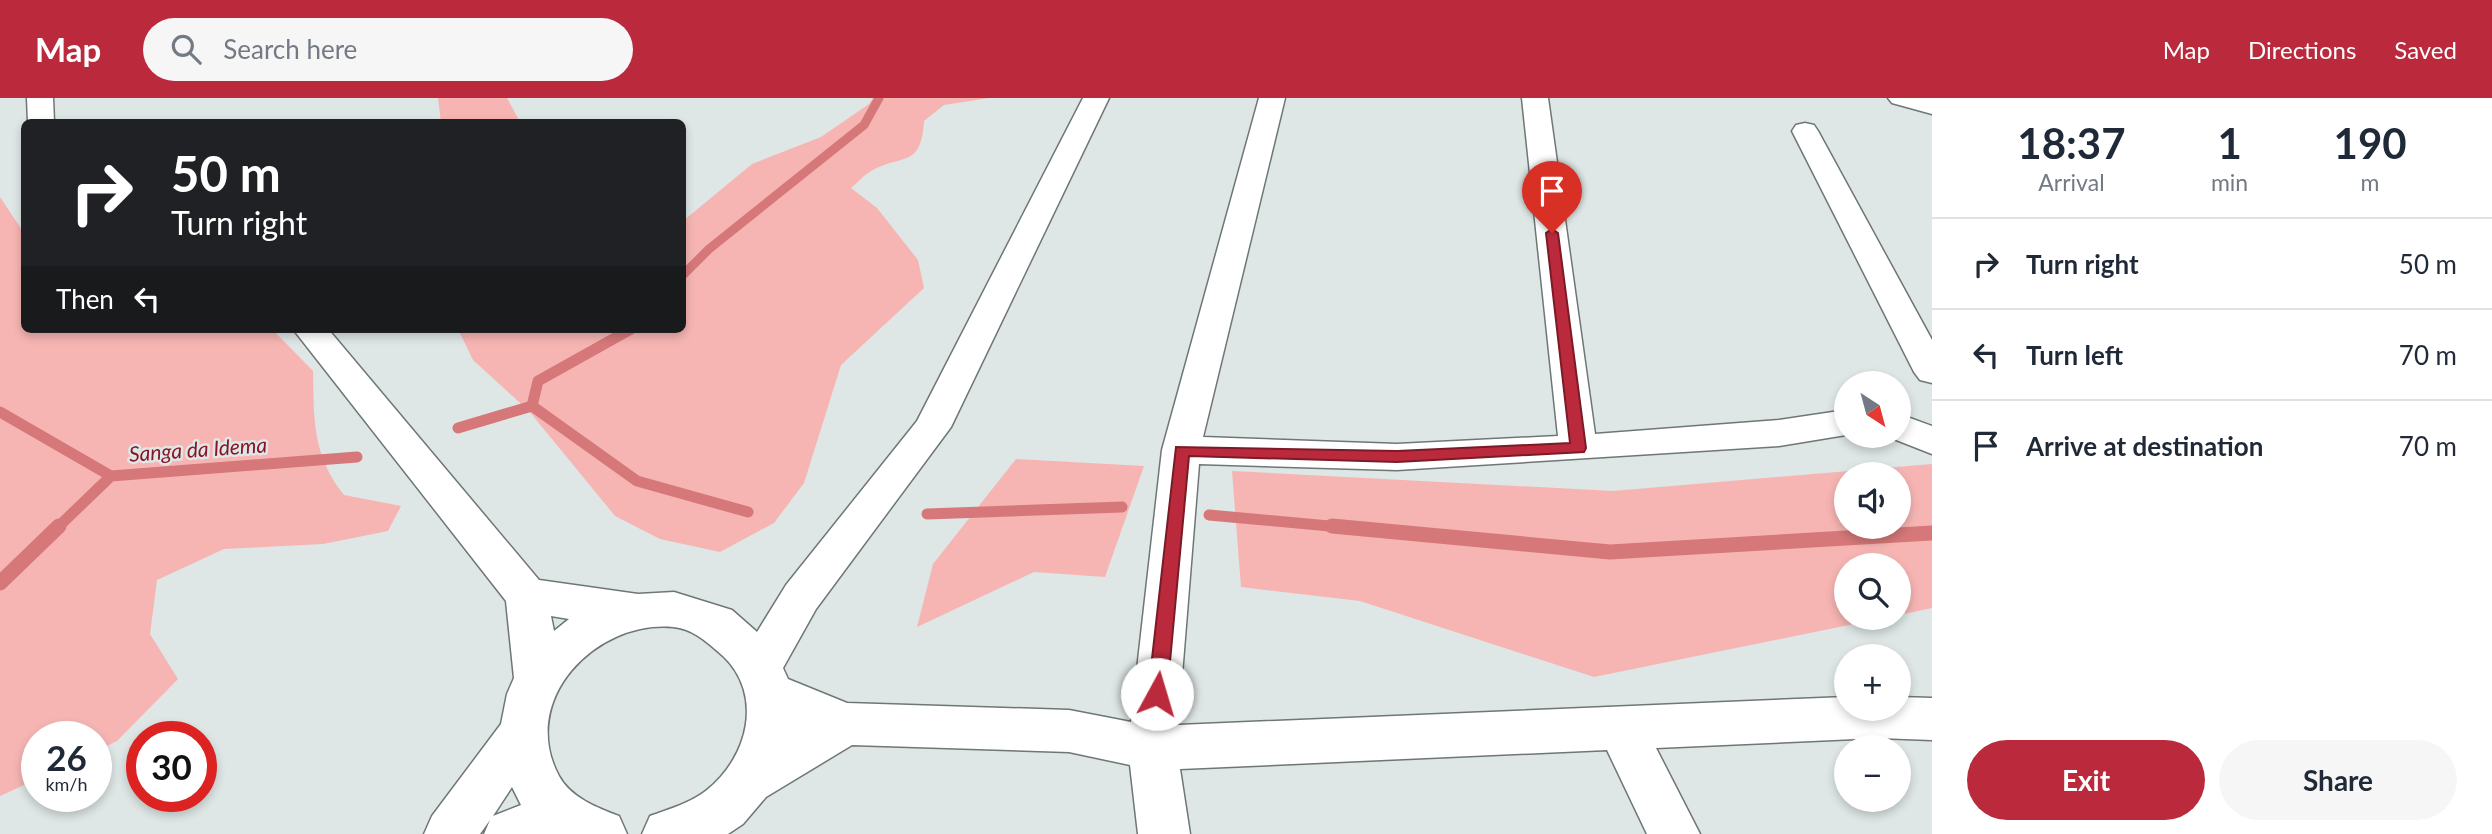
<!DOCTYPE html>
<html lang="en">
<head>
<meta charset="utf-8">
<style>
	:root { --surface:#fff; --page:#f6f6f7; --text:#1f2937; --muted:#747a83; --line:#e0e1e3; --accent:#bb2a3c }
	body { margin:0; font-family:Lato,sans-serif; background:var(--page); color:var(--text); height:100vh; display:flex; flex-direction:column; font-size:26px; white-space:nowrap }
	* { box-sizing:border-box; margin:0 }
	p { font-size:23px; color:var(--muted) }
	.icon { flex:none; width:38px; height:38px; fill:none; stroke:currentColor; stroke-width:2; stroke-linecap:round; stroke-linejoin:round }
	.map { position:relative; flex:1; overflow:hidden }
	.panel { display:flex; flex-direction:column; background:var(--surface); width:560px }
	.panel>* { flex:none }
	.banner { position:absolute; left:21px; top:21px; width:665px; height:214px; border-radius:10px; box-shadow:0 4px 10px #0003; background:#202124; color:#fff; overflow:hidden }
	.needle { width:46px; rotate:144deg }
	.controls { position:absolute; left:1834px; top:273px; display:grid; gap:14px }
	.controls a { display:grid; place-items:center; width:77px; height:77px; border-radius:50%; background:var(--surface); box-shadow:0 4px 10px #0003; font-size:35px }
	.speed { position:absolute; left:21px; top:623px; display:flex; gap:14px; font-size:35px; font-weight:700; text-align:center }
	.speed>* { display:grid; place-content:center; width:91px; height:91px; border-radius:50%; background:var(--surface); box-shadow:0 4px 10px #0003; line-height:1 }
	.speed small { font-size:18px; font-weight:400 }
	.speed .limit { border:10px solid #d22; background:#fff; color:#111 }
	.pin { position:absolute; display:grid; place-items:center; width:60px; height:60px; color:#fff; margin:-72px -30px; border-radius:50% 50% 50% 0; rotate:-45deg; box-shadow:0 0 7px #0007 }
	.pin .icon { rotate:45deg }
	.me { position:absolute; width:77px; margin:-38px; rotate:6deg; stroke-linejoin:round; filter:drop-shadow(0 0 5px #0008) }
	.turn { display:flex; align-items:center; gap:24px; height:147px; padding:0 35px; font-size:32px }
	.turn .icon { width:91px; height:91px; stroke-width:2.5 }
	.turn b { display:block; font-size:49px; line-height:60px }
	.then { display:flex; align-items:center; height:66px; padding:0 35px; background:#0003; gap:14px; font-size:26px }
	.eta { display:flex; justify-content:space-evenly; align-items:center; height:119px; text-align:center }
	.eta b { font-size:42px; font-weight:700; line-height:49px }
	.cta { display:flex; gap:14px; margin-top:auto; padding:14px 35px }
	.cta a { flex:1; height:80px; border-radius:42px; background:var(--accent); color:#fff; font-size:28px; font-weight:700; line-height:80px; text-align:center }
	.cta a+a { background:var(--page); color:var(--text) }
	ul { padding:0; list-style:none }
	li { display:flex; align-items:center; gap:21px; height:91px; padding:0 35px; border-top:2px solid var(--line) }
	li div { flex:1 }
	li b { display:block; font-size:26px }
	li em { font-style:normal }
	header { display:flex; align-items:center; gap:42px; box-sizing:border-box; height:98px; padding:0 35px; background:var(--accent); color:#fff }
	header strong { font-size:33px }
	nav { display:flex; gap:38px; margin-inline-start:auto; font-size:24px }
	.search { width:490px; height:63px; background:var(--page); display:flex; align-items:center; gap:18px; box-sizing:border-box; padding:0 24px; border-radius:38px; color:var(--muted); font-size:26px }
	main { display:flex; flex:1; min-height:0 }
	.map>svg:first-child { display:block }
	.green { fill:#f6b5b3; fill-rule:evenodd }
	.lines { fill:none; stroke-linecap:round; stroke-linejoin:round }
	.stream-far2 { stroke:#d67879; stroke-width:9 }
	.stream-far1 { stroke:#d67879; stroke-width:11 }
	.stream { stroke:#d67879; stroke-width:15 }
	.minor-casing { stroke:#6f7676; stroke-width:3 }
	.minor { fill:#fff; fill-rule:evenodd }
	.route { fill:#bb2a3c; stroke:#7a1b27; stroke-width:2 }
	.labels { text-anchor:middle; stroke-width:5; stroke-linejoin:round; paint-order:stroke }
	.water-label { font-size:21px; font-style:italic; fill:#871525; stroke:#dee6e6 }
</style>
</head>
<body>
<header>
<strong>Map</strong>
<div class="search"><svg class="icon" aria-label="search" viewBox="0 0 24 24"><circle cx="10" cy="10" r="6"/><path d="M15 15l6 6"/></svg>Search here</div>
<nav><a>Map</a><a>Directions</a><a>Saved</a></nav>
</header>
<main>
<div class="map">
<svg width="1932" height="736" viewBox="0 0 1932 736">
	<rect width="100%" height="100%" fill="#dee6e6"/>
	<path class="green" d="M438,0H507L520,24H441Z
		M873,0H989L944,7L924,23C921,70 903,56 873,72C865,76 858,84 851,90L877,110L918,162L924,190L841,267L804,385L774,425L720,454L660,441L615,418L529,313L473,262L458,231H682L683,123L752,66L821,39L869,6Z
		M0,99L24,135V231H272L313,273C314,321 312,357 344,397L401,408L388,433L323,446L224,451L157,482L150,536L178,581L117,643L96,653V639H37V681L0,698Z
		M1016,361L1144,368L1105,479L1034,474L917,529L933,466Z
		M1932,366V510L1899,517V467H1846V520H1883L1594,579L1360,503L1241,489L1232,373L1613,393ZM1899,376V429H1846V376Z"/>
	<g class="lines">
		<path class="stream-far2" d="M682,178L709,151L864,27L879,0"/>
		<path class="stream-far1" d="M532,308L538,283L631,231
			M0,314L111,378
			M458,330L532,308L637,383L748,414
			M927,416L1122,409
			M1209,417L1351,430
			M57,430L111,378L357,359"/>
		<path class="stream" d="M1332,428L1610,454L1932,435
			M0,485L59,428"/>
		<defs>
			<path id="minor" d="M27,0H53L54,24H28Z
				M1083,0H1109L951,329L816,511L783,570L788,581L847,605L1069,612L1131,624L1162,352L1259,0H1285L1203,339L1397,346L1558,338L1522,0H1548L1595,336L1779,322L1846,312V337L1779,348L1397,372L1199,366L1178,627L1846,599V611H1899V599L1932,600V642L1878,640L1656,650L1700,736H1647L1607,652L1180,671L1190,736H1138L1130,667L1069,654L852,647L766,699L743,726L728,736H642L650,718C669,711 691,705 707,692C748,659 764,597 723,558C708,545 694,531 673,529C596,522 518,602 559,678C571,700 598,710 619,718L627,736H484L490,722L480,736H424L432,718L501,626L507,596L514,580L506,503L293,231H328L539,482L638,496L674,494L732,512L757,534L786,487L917,323ZM551,518L569,521L554,533ZM512,689L521,707L493,718Z
				M1888,0H1932V16L1892,5Z
				M1805,25L1814,27L1818,33L1932,242V285L1920,282L1914,274L1792,33L1796,27Z
				M1899,316L1932,328V356L1886,338H1899Z"/>
		</defs>
		<use href="#minor" class="minor-casing"/>
		<use href="#minor" class="minor"/>
	</g>
	<path class="route" d="M1552,131L1558,135L1586,350L1584,354L1397,364L1189,358L1167,596L1164,601H1151L1148,596L1176,349L1397,353L1570,345L1546,135Z"/>
	<g class="labels">
		<g class="water-label">
			<text transform="translate(198 352) rotate(-4)" y="7">Sanga da Idema</text>
		</g>
	</g>
</svg>
<div class="controls">
<a><svg class="needle" viewBox="-14 -14 28 28"><path d="M0-13l5 13h-10z" fill="#e53935"/><path d="M0 13l5-13h-10z" fill="#747a83"/></svg></a>
<a><svg class="icon" aria-label="sound" viewBox="0 0 24 24"><path d="M4 9h4l5-4v14l-5-4H4zM17 9q2 3 0 6"/></svg></a>
<a><svg class="icon" aria-label="search" viewBox="0 0 24 24"><circle cx="10" cy="10" r="6"/><path d="M15 15l6 6"/></svg></a>
<a>+</a>
<a>−</a>
</div>
<div class="speed"><div>26<small>km/h</small></div><div class="limit">30</div></div>
<div class="pin" style="left:1552px;top:135px;background:#d93025"><svg class="icon" aria-label="arrive" viewBox="0 0 24 24"><path d="M6 21V4h12l-3 4 3 4H6"/></svg></div>
<svg class="me" style="left:1157px;top:596px" viewBox="-20 -20 40 40"><circle r="19" fill="#fff"/><path d="M0-13L10 11 0 6-10 11z" fill="#bb2a3c"/></svg>
<div class="banner">
<div class="turn"><svg class="icon" aria-label="right" viewBox="0 0 24 24"><path d="M7 20v-9h11M14 6l5 5-5 5"/></svg><div><b>50 m</b>Turn right</div></div>
<div class="then">Then<svg class="icon" aria-label="left" viewBox="0 0 24 24"><path d="M17 20v-9H6M10 6l-5 5 5 5"/></svg></div>
</div>
</div>
<section class="panel">
<div class="eta">
<div><b>18:37</b><p>Arrival</p></div>
<div><b>1</b><p>min</p></div>
<div><b>190</b><p>m</p></div>
</div>
<ul>
<li><svg class="icon" aria-label="right" viewBox="0 0 24 24"><path d="M7 20v-9h11M14 6l5 5-5 5"/></svg><div><b>Turn right</b></div><em>50 m</em></li>
<li><svg class="icon" aria-label="left" viewBox="0 0 24 24"><path d="M17 20v-9H6M10 6l-5 5 5 5"/></svg><div><b>Turn left</b></div><em>70 m</em></li>
<li><svg class="icon" aria-label="arrive" viewBox="0 0 24 24"><path d="M6 21V4h12l-3 4 3 4H6"/></svg><div><b>Arrive at destination</b></div><em>70 m</em></li>
</ul>
<div class="cta"><a>Exit</a><a>Share</a></div>
</section>
</main>
</body>
</html>
